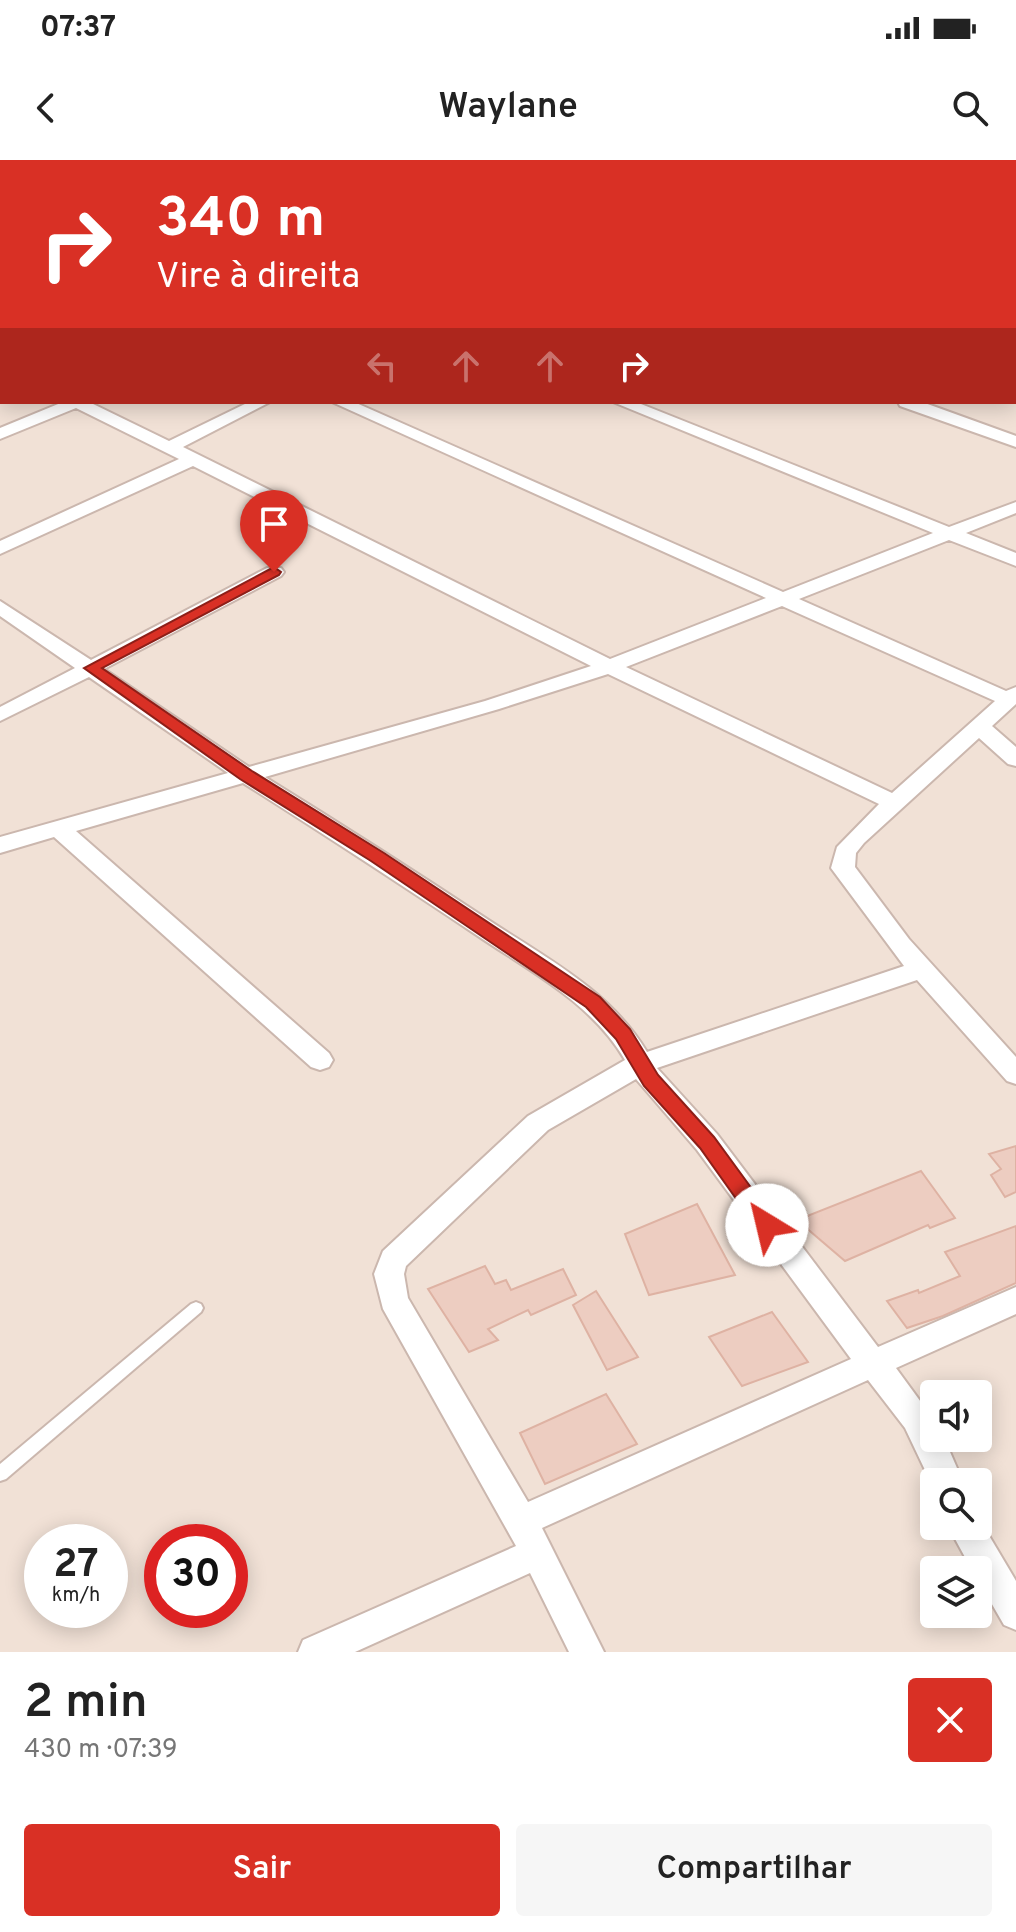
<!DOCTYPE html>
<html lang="pt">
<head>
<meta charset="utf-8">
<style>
	:root { --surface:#fff; --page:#f6f6f6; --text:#222; --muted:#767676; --accent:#d93025 }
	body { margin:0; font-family:Overpass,sans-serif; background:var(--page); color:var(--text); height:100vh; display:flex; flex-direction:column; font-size:30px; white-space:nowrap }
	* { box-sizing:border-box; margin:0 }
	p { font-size:26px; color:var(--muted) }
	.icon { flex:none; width:44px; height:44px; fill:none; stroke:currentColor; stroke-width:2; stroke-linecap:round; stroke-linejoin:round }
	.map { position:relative; height:1492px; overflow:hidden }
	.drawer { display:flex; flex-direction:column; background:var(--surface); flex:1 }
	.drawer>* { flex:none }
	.hud { position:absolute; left:0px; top:0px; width:1016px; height:244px; box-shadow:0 4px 20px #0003; background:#d93025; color:#fff; overflow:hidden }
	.fabs { position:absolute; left:920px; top:1220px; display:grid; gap:16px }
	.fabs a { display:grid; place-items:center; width:72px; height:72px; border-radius:8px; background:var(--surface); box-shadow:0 4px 20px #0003; font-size:40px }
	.speed { position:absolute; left:24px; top:1364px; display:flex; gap:16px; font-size:40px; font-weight:700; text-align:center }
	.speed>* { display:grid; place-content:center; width:104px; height:104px; border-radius:50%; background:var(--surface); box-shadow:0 4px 20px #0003; line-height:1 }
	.speed small { font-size:20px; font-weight:400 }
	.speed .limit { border:12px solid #d22; background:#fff; color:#111 }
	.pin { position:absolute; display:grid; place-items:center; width:68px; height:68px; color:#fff; margin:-82px -34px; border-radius:50% 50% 50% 0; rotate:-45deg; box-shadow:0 0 8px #0007 }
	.pin .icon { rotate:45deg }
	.me { position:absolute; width:88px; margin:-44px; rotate:324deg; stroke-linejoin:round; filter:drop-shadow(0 0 6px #0008) }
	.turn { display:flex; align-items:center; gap:28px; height:168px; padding:0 24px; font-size:36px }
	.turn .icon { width:104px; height:104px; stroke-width:2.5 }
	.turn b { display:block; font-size:56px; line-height:68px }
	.lanes { display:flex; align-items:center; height:76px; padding:0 24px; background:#0003; justify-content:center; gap:40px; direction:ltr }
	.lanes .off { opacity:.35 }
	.round { display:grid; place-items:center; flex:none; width:84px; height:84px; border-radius:8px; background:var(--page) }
	.summary { display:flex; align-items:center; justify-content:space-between; height:136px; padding:0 24px }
	h1 { font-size:48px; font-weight:600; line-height:60px }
	.primary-button { display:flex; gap:16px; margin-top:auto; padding:16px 24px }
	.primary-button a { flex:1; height:92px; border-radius:8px; background:var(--accent); color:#fff; font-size:32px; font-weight:600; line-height:92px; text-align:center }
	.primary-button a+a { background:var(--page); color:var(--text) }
	.status { display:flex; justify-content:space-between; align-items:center; height:56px; padding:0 40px; background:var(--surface); direction:ltr }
	.status svg { height:22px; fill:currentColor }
	header { display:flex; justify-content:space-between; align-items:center; height:104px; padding:0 24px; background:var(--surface); font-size:36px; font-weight:600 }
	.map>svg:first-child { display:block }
	.residential { fill:#f1e1d6; fill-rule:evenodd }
	.building { fill:#edcdc1; stroke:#deb2a3; stroke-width:2 }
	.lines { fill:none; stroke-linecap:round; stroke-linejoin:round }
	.lane-casing { stroke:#cbb7ae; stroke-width:4 }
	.street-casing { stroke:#cbb7ae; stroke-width:4 }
	.lane { fill:#fff; fill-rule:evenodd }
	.street { fill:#fff; fill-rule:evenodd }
	.route { fill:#d93025; stroke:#8d1f18; stroke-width:2 }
</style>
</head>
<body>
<div class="status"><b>07:37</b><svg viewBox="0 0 49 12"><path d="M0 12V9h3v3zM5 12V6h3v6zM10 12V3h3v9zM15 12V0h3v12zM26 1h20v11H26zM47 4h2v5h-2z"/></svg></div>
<header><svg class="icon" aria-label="back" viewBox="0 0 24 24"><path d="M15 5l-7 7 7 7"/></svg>Waylane<svg class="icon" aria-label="search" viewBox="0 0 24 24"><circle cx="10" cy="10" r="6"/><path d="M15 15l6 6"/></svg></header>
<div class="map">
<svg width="1016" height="1492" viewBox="0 0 1016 1492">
	<rect width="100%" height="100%" fill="#faf0e7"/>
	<path class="residential" d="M0,0H1016V1492H0ZM2,2H1014V242H2ZM934,1234H978V1278H934ZM934,1322H978V1366H934ZM42,1382H110V1450H42ZM162,1382H230V1450H162ZM934,1410H978V1454H934Z"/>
	<path class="building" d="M1016,986V1032L1005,1037L991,1015L1001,1009L989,994Z
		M921,1011L955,1058L930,1068L928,1065L845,1101L797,1060Z
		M697,1044L735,1115L649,1135L625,1074Z
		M1016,1066V1123L943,1156L907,1168L887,1141L918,1130L919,1133L960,1116L945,1092Z
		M485,1106L495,1124L506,1120L511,1130L563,1109L576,1135L531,1155L528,1150L488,1169L498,1180L469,1192L428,1129Z
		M596,1131L638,1197L607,1210L573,1145Z
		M772,1152L808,1202L742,1226L709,1177Z
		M606,1234L637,1284L545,1324L520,1273Z"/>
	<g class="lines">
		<defs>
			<path id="lane" d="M196,1142L201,1144L203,1148L201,1152L6,1319L0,1321V1304L191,1144Z"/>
			<path id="street" d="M17,0H34L36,2H19Z
				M238,0H255L257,2H240Z
				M458,0H476L478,2H460Z
				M678,0H696L698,2H680Z
				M765,0H781L763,2Z
				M913,0H932L934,2H915Z
				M1014,22H1016V31H1014Z
				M0,86H2V95H0Z
				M1014,96H1016V105H1014Z
				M1014,178H1016V188H1014Z
				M0,198L2,199V209L0,208Z
				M63,242H89L169,281L249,242H270L183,287L610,499L766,438L332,242H354L783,432L933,373L613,242H636L949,367L1016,342V353L966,373L1016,393V406L949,380L799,439L1006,531L1016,527V544L992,566L1016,587V606L1008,604L979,578L864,683L856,693L855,707L909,779L1016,897V924L1007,921L917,820L657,908L717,974L878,1187L1016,1127V1154L896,1208L934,1260V1278H944L963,1322H934V1329L905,1268L868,1220L542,1368L604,1492H569L530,1413L355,1492H298L303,1480L516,1386L383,1149L374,1114L383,1091L528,956L625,900C592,843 531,812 478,776C400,724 322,673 243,623L76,671L329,893L333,900L329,907L320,910L311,907L54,677L0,693V677L228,613L89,517L0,561V547L75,508L0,456V441L91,500L267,408H281L284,412L281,416L104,509L249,607L485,541L591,506L193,306L0,394V381L179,299L76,248L0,279V268ZM782,446L995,541L892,633L626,507ZM608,514L879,644L837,687L831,708L904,806L647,892C610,831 548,799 490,761C416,712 341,664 265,617L499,549ZM636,919L697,990L851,1199L528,1342L408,1138L404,1114L406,1106L548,970Z
				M898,242H922L1016,276V287L900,246Z
				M978,1357L1016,1421V1470L1004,1465L978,1420V1410H972L948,1366H978Z"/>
		</defs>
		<use href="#lane" class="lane-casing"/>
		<use href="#street" class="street-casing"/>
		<use href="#lane" class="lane"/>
		<use href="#street" class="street"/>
	</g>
	<path class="route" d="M274,407L281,412L279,415L102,508L252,611L384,693L600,837L630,869L658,915L714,977L774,1059L777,1065L774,1071L767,1074L759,1071L700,988L644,926L616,879L586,847L371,701L240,619L84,508Z"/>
</svg>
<div class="fabs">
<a><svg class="icon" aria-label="sound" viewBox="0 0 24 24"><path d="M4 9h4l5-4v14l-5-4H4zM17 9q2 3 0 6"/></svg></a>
<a><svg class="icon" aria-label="search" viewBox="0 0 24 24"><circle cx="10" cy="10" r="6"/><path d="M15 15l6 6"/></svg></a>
<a><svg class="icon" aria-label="layers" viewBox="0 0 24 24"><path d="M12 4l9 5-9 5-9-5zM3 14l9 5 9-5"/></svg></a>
</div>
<div class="speed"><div>27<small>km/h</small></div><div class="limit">30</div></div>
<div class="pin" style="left:274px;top:412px;background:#d93025"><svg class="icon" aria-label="arrive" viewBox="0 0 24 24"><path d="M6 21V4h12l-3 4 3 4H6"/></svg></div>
<svg class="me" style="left:767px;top:1065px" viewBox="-20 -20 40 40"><circle r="19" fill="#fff"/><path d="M0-13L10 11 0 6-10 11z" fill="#d93025"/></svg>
<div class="hud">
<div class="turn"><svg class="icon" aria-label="right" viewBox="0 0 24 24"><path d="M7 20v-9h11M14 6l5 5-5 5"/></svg><div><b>340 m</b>Vire à direita</div></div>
<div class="lanes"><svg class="icon off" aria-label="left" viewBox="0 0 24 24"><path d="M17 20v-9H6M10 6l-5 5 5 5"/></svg><svg class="icon off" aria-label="ahead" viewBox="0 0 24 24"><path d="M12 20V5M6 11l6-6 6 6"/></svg><svg class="icon off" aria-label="ahead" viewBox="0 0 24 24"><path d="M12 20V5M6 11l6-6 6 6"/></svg><svg class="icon" aria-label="right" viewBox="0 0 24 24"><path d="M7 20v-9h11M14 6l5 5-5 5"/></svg></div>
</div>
</div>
<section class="drawer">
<div class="summary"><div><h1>2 min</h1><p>430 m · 07:39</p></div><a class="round" style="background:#d93025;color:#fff"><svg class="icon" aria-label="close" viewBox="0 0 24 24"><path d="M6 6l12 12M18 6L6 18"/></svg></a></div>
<div class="primary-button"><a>Sair</a><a>Compartilhar</a></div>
</section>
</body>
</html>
